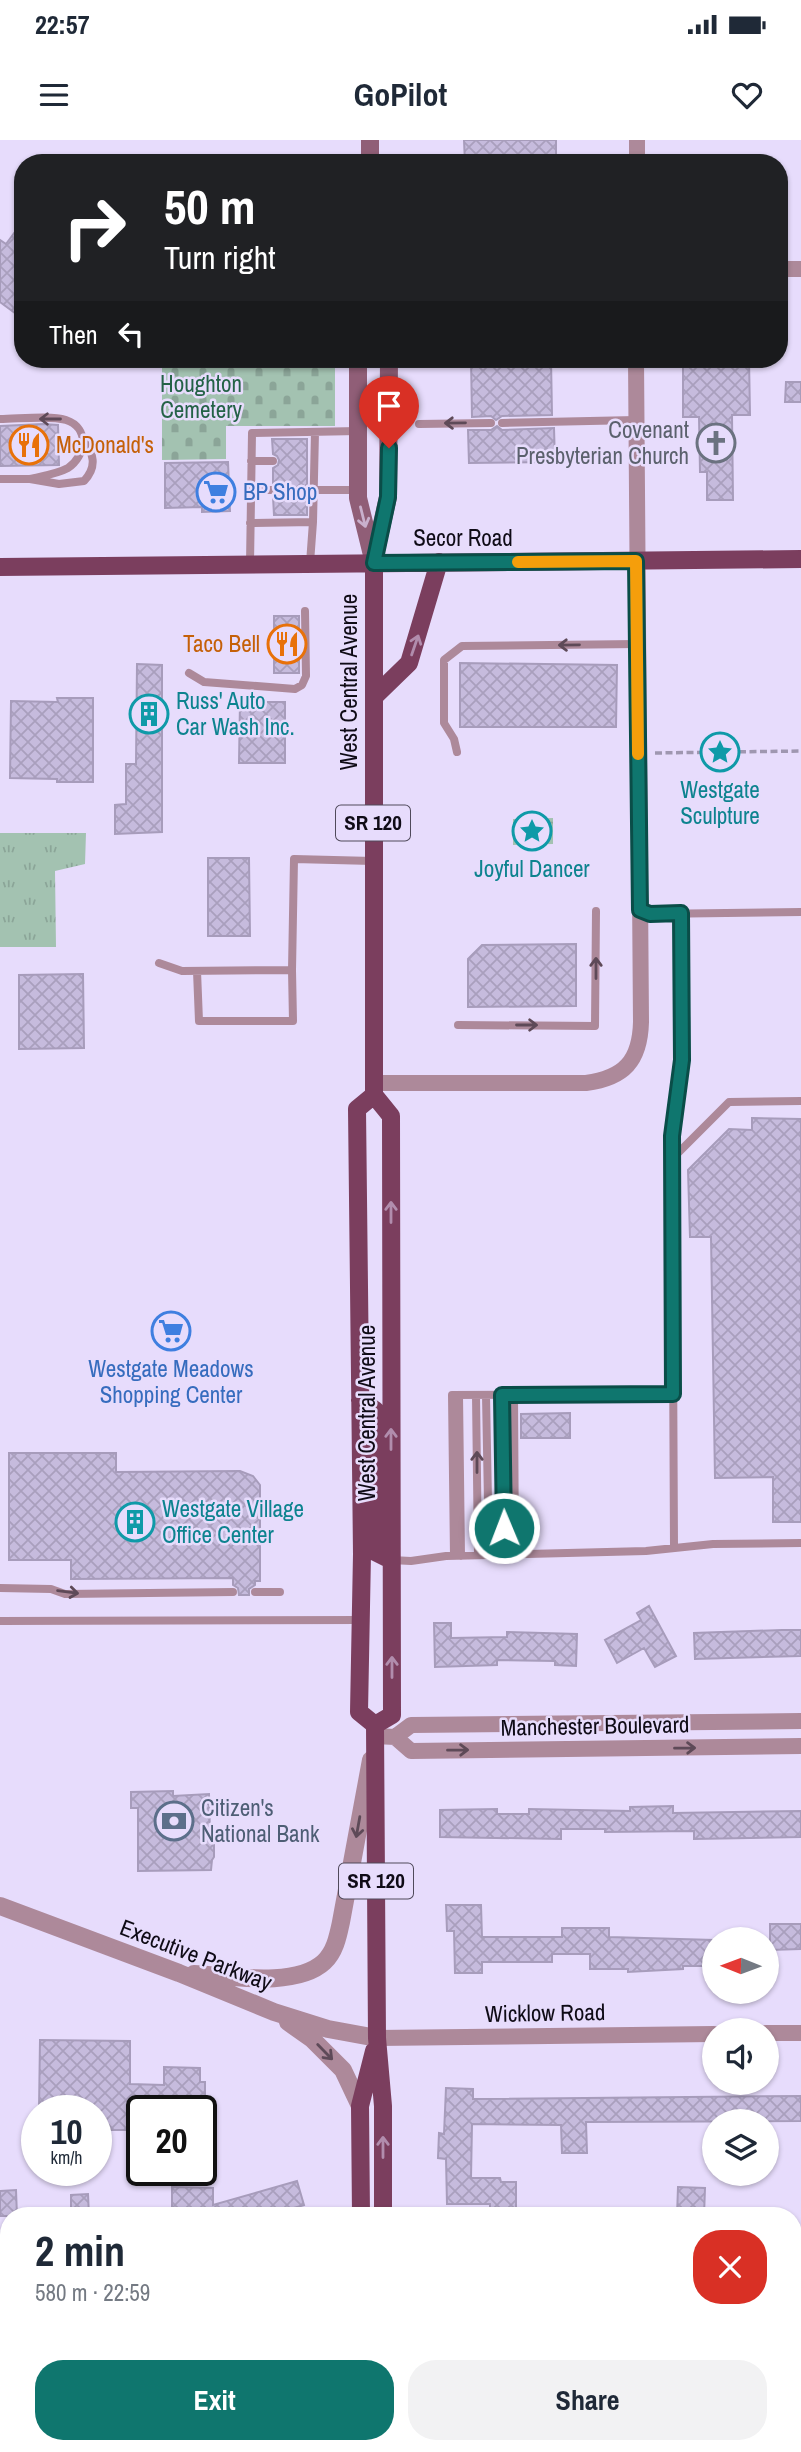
<!DOCTYPE html>
<html lang="en">
<head>
<meta charset="utf-8">
<style>
	:root { --surface:#fff; --page:#f2f2f3; --text:#1f2937; --muted:#747a83; --accent:#0f766e }
	body { margin:0; font-family:"Archivo Narrow",sans-serif; background:var(--page); color:var(--text); height:100vh; display:flex; flex-direction:column; font-size:26px; white-space:nowrap }
	* { box-sizing:border-box; margin:0 }
	p { font-size:23px; color:var(--muted) }
	.icon { flex:none; width:38px; height:38px; fill:none; stroke:currentColor; stroke-width:2; stroke-linecap:round; stroke-linejoin:round }
	.map { position:relative; flex:1; overflow:hidden }
	.sheet { position:absolute; left:0px; top:2067px; width:802px; height:247px; display:flex; flex-direction:column; background:var(--surface); border-radius:28px 28px 0 0; box-shadow:0 2px 5px #0004 }
	.sheet>* { flex:none }
	.guide { position:absolute; left:14px; top:14px; width:774px; height:214px; border-radius:28px; box-shadow:0 2px 5px #0004; background:#202124; color:#fff; overflow:hidden }
	.needle { width:46px; rotate:271deg }
	.buttons { position:absolute; left:702px; top:1787px; display:grid; gap:14px }
	.buttons a { display:grid; place-items:center; width:77px; height:77px; border-radius:50%; background:var(--surface); box-shadow:0 2px 5px #0004; font-size:35px }
	.speed { position:absolute; left:21px; top:1955px; display:flex; gap:14px; font-size:35px; font-weight:700; text-align:center }
	.speed>* { display:grid; place-content:center; width:91px; height:91px; border-radius:50%; background:var(--surface); box-shadow:0 2px 5px #0004; line-height:1 }
	.speed small { font-size:18px; font-weight:400 }
	.speed .limit { border:4px solid #111; border-radius:10px; background:#fff; color:#111 }
	.pin { position:absolute; display:grid; place-items:center; width:60px; height:60px; color:#fff; margin:-72px -30px; border-radius:50% 50% 50% 0; rotate:-45deg; box-shadow:0 0 7px #0007 }
	.pin .icon { rotate:45deg }
	.me { position:absolute; width:77px; margin:-38px; rotate:359deg; stroke-linejoin:round; filter:drop-shadow(0 0 5px #0008) }
	.turn { display:flex; align-items:center; gap:24px; height:147px; padding:0 35px; font-size:32px }
	.turn .icon { width:91px; height:91px; stroke-width:2.5 }
	.turn b { display:block; font-size:49px; line-height:60px }
	.then { display:flex; align-items:center; height:66px; padding:0 35px; background:#0003; gap:14px; font-size:26px }
	.round { display:grid; place-items:center; flex:none; width:74px; height:74px; border-radius:28px; background:var(--page) }
	.summary { display:flex; align-items:center; justify-content:space-between; height:119px; padding:0 35px }
	h1 { font-size:42px; font-weight:800; line-height:52px }
	.cta { display:flex; gap:14px; margin-top:auto; padding:14px 35px }
	.cta a { flex:1; height:80px; border-radius:28px; background:var(--accent); color:#fff; font-size:28px; font-weight:800; line-height:80px; text-align:center }
	.cta a+a { background:var(--page); color:var(--text) }
	.status { display:flex; justify-content:space-between; align-items:center; height:49px; padding:0 35px; background:var(--surface); direction:ltr }
	.status svg { height:19px; fill:currentColor }
	header { display:flex; justify-content:space-between; align-items:center; height:91px; padding:0 35px; background:var(--surface); font-size:32px; font-weight:800 }
	.map>svg:first-child { display:block }
	.grass { fill:url(#grass-tufts) }
	.cemetery { fill:url(#cemetery-stones) }
	.park { fill:url(#park-crowns) }
	.building { fill:url(#building-cross-hatch); stroke:#a79cbb; stroke-width:2 }
	.lines { fill:none; stroke-linecap:round; stroke-linejoin:round }
	.path { stroke:#9f97b0; stroke-width:3.5; stroke-dasharray:7 3.5; stroke-linecap:butt }
	.service { stroke:#ad899a; stroke-width:8 }
	.minor { stroke:#ad899a; stroke-width:16 }
	.tertiary { stroke:#ad899a; stroke-width:18 }
	.secondary { stroke:#905e77; stroke-width:18 }
	.primary { stroke:#7b3e5e; stroke-width:18 }
	.oneway { stroke:#5e4a58 }
	.oneway2 { stroke:#c9b0cd }
	.oneway3 { stroke:#b18dad }
	.route-casing { stroke:#0a4d48; stroke-width:18 }
	.route { stroke:#0f766e; stroke-width:12 }
	.slow { stroke:#f59e0b; stroke-width:12 }
	.labels { text-anchor:middle; stroke-width:5; stroke-linejoin:round; paint-order:stroke }
	.shield { fill:#e7dcfc; stroke:#504a5b; stroke-width:2 }
	.shield-label { font-size:21px; font-weight:bold; fill:#0f0b16 }
	.park-label { font-size:23px; fill:#246247; stroke:#e7dcfc }
	.worship-label { font-size:23px; fill:#5b616d; stroke:#e7dcfc; text-anchor:end }
	.food-label { font-size:23px; fill:#c56008; stroke:#e7dcfc; text-anchor:start }
	.shop-label { font-size:23px; fill:#366cbe; stroke:#e7dcfc; text-anchor:start }
	.street-label { font-size:23px; fill:#0f0b16; stroke:#e7dcfc }
	.culture-label { font-size:23px; fill:#0d838f; stroke:#e7dcfc; text-anchor:start }
	.service-label { font-size:23px; fill:#4e5e75; stroke:#e7dcfc; text-anchor:start }
</style>
</head>
<body>
<div class="status"><b>22:57</b><svg viewBox="0 0 49 12"><path d="M0 12V9h3v3zM5 12V6h3v6zM10 12V3h3v9zM15 12V0h3v12zM26 1h20v11H26zM47 4h2v5h-2z"/></svg></div>
<header><svg class="icon" aria-label="menu" viewBox="0 0 24 24"><path d="M4 6h16M4 12h16M4 18h16"/></svg>GoPilot<svg class="icon" aria-label="heart" viewBox="0 0 24 24"><path d="M12 20l-8-8c-3-5 5-10 8-4 3-6 11-1 8 4z"/></svg></header>
<div class="map">
<svg width="801" height="2312" viewBox="0 0 801 2312">
	<defs>
		<pattern id="grass-tufts" width="24" height="20" patternUnits="userSpaceOnUse" patternTransform="scale(1.75)"><rect width="24" height="20" fill="#a3c2b1"/><path d="M3 7l-1-3M5 7V3M7 7l1-3M15 17l-1-3M17 17v-4M19 17l1-3" fill="none" stroke="#8ba598"/></pattern>
		<pattern id="cemetery-stones" width="16" height="16" patternUnits="userSpaceOnUse" patternTransform="scale(1.75)"><rect width="16" height="16" fill="#a3c2b1"/><path d="M2 7V4a2 2 0 0 1 4 0v3zM10 15v-3a2 2 0 0 1 4 0v3z" fill="#8ba598"/></pattern>
		<pattern id="park-crowns" width="20" height="18" patternUnits="userSpaceOnUse" patternTransform="scale(1.75)"><rect width="20" height="18" fill="#a3c2b1"/><path d="M2 6a3 3 0 1 1 6 0M12 15a3 3 0 1 1 6 0" fill="none" stroke="#8ba598"/></pattern>
		<pattern id="building-cross-hatch" width="8" height="8" patternUnits="userSpaceOnUse" patternTransform="scale(1.75)"><rect width="8" height="8" fill="#c6bbdd"/><path d="M0 0l8 8M0 8l8-8" fill="none" stroke="#a99fbd"/></pattern>
	</defs>
	<rect width="100%" height="100%" fill="#e7dcfc"/>
	<path class="grass" d="M0,693H86L85,724L55,731L56,807H0Z"/>
	<path class="cemetery" d="M162,219H335V286H226V319L162,320Z"/>
	<path class="park" d="M553,678V704L513,705V679Z"/>
	<path class="building" d="M464,0H556V23H465Z
		M23,81V179L0,162V100L6,104Z
		M471,219H551L552,275L502,276L496,280L491,276L472,277Z
		M683,219H749L750,275H732L733,360H707V332H700L699,277H683Z
		M786,242H801V262H785Z
		M43,284L58,285L59,325L0,326V286Z
		M497,286L502,290L554,288L555,322L469,323L468,290H491Z
		M272,299H307V344L302,349L303,354L307,356V375H274L273,357L278,354L279,349L273,343V328L278,325L279,320L277,316L273,314Z
		M228,322L230,371L202,372V367L165,368V323Z
		M274,476H299V533H274Z
		M460,523L617,525L616,587H460Z
		M137,524L162,525V692L115,694V665L126,664V624H136Z
		M57,558H93V642H57V639L10,638L11,561L58,562Z
		M240,562H285V623H239Z
		M208,718H249L250,796H208Z
		M576,804V866L468,867V819L482,805Z
		M83,834L84,908L19,909V835Z
		M752,978L801,979V1382H773V1337L715,1338L711,1097H690L688,1030L729,989L752,990Z
		M570,1273V1298H521V1274Z
		M9,1313H116V1332L240,1331L253,1336L260,1345V1441H255V1445L249,1449V1455H239L238,1448L233,1445V1438L71,1439V1420H9Z
		M649,1466L676,1516L655,1527L644,1508L617,1523L605,1500L641,1480L637,1473Z
		M434,1483H451V1498L507,1497V1492L577,1494L576,1526L555,1525V1521L497,1520V1525L435,1527Z
		M782,1490H801V1516L695,1519L694,1493Z
		M173,1651V1656L209,1654L210,1694L214,1696V1717L212,1720L211,1730L138,1731V1668H131V1652Z
		M673,1666V1673L801,1671V1697L694,1699V1691L605,1692V1689H561V1699L440,1697V1670L497,1669V1674H529V1669L630,1671V1667Z
		M446,1765H481L482,1797H562V1788H609V1797L714,1800V1826H683V1829L628,1832V1829H590V1814H552V1822H482V1833H455L454,1791H447Z
		M770,1784H801V1809L770,1810Z
		M40,1900L130,1901V1944L164,1945V1927L200,1928V1942H205V1970L131,1969V1990H96V1970H39Z
		M446,1948L473,1949V1959L801,1956V1981L586,1982L587,2013H562L561,1985L472,1984L471,2038H500L501,2042H516V2074H490V2064H447L446,2019L438,2018L439,1993L444,1994Z
		M297,2041L304,2065L267,2076L192,2072V2076H172V2047L213,2048V2065Z
		M678,2047L705,2048L704,2076H677Z
		M16,2050L17,2076H0V2051Z
		M88,2054L89,2076H71V2055Z"/>
	<g class="lines">
		<path class="path" d="M655,613L801,611"/>
		<path class="service" d="M0,279C18,279 50,275 66,280C90,288 86,316 68,328C57,334 42,336 30,339
			M502,283L636,280
			M419,284L491,283
			M251,321H273
			M0,339H30L59,344L84,341C98,326 93,314 84,298
			M251,350H273
			M308,350H357
			M250,383L313,382L315,292
			M310,423L313,382
			M250,424L252,293L358,291
			M189,533L204,542L295,549L302,545L306,536L305,471
			M457,612L454,599L444,583V520L462,506L637,504
			M640,770L650,774L801,772
			M159,823L182,831L292,830L294,719L373,721
			M197,831L199,881H293L292,830
			M458,885L595,886L596,771
			M672,1019L729,962L801,961
			M459,1255L461,1416
			M476,1255L478,1415
			M486,1255L489,1415
			M502,1255L504,1414
			M514,1255L515,1414
			M674,1408L672,996L683,920L681,773
			M454,1416L452,1255L673,1254
			M391,1420L411,1421L446,1416L646,1411L713,1404L801,1403
			M0,1448L51,1449L65,1454L233,1452
			M255,1452H280
			M0,1481L361,1480"/>
		<path class="minor" d="M637,23V0
			M779,129H801
			M374,943H586C624,938 640,921 641,882L636,219
			M375,1596L395,1597L411,1611L801,1606
			M395,1597L411,1585L801,1581
			M766,1893H801
			M377,1898L714,1894
			M793,2161H801
			M0,2172L9,2171"/>
		<path class="tertiary" d="M0,1766L179,1833L274,1872L328,1889L377,1898
			M194,1834C229,1836 296,1848 324,1822C335,1812 338,1796 341,1782L371,1620
			M288,1882L312,1899L343,1930L360,1966"/>
		<path class="secondary" d="M370,0V23
			M358,219V358L374,423
			M374,419L388,357L389,219"/>
		<path class="primary" d="M374,423V955L391,976L392,1575L375,1585
			M0,427L801,419
			M374,557L409,523L439,422
			M374,955L357,969L362,1414L359,1572L375,1585L377,1898L383,1966V2076
			M360,1260L375,1270V1412L391,1420
			M361,2076L360,1966L374,1911
			M372,2305L373,2312"/>
	</g>
	<defs><path id="oneway-shaft" d="M-6 0H5M1.5-3L5.5 0L1.5 3" fill="none" stroke-width="1.6" stroke-linecap="round" stroke-linejoin="round" transform="scale(1.75)"/></defs>
	<g class="oneway">
		<use href="#oneway-shaft" transform="translate(50 279) rotate(180)"/>
		<use href="#oneway-shaft" transform="translate(455 283) rotate(179)"/>
		<use href="#oneway-shaft" transform="translate(569 505) rotate(179)"/>
		<use href="#oneway-shaft" transform="translate(596 828) rotate(-90)"/>
		<use href="#oneway-shaft" transform="translate(527 885)"/>
		<use href="#oneway-shaft" transform="translate(477 1322) rotate(-90)"/>
		<use href="#oneway-shaft" transform="translate(68 1452) rotate(7)"/>
		<use href="#oneway-shaft" transform="translate(685 1608) rotate(-1)"/>
		<use href="#oneway-shaft" transform="translate(458 1610) rotate(-1)"/>
		<use href="#oneway-shaft" transform="translate(358 1687) rotate(100)"/>
		<use href="#oneway-shaft" transform="translate(325 1912) rotate(46)"/>
	</g>
	<use class="oneway2" href="#oneway-shaft" transform="translate(363 377) rotate(76)"/>
	<g class="oneway3">
		<use href="#oneway-shaft" transform="translate(415 505) rotate(-71)"/>
		<use href="#oneway-shaft" transform="translate(391 1072) rotate(-90)"/>
		<use href="#oneway-shaft" transform="translate(391 1299) rotate(-90)"/>
		<use href="#oneway-shaft" transform="translate(392 1527) rotate(-90)"/>
		<use href="#oneway-shaft" transform="translate(383 2007) rotate(-90)"/>
	</g>
	<g class="lines">
		<defs>
			<path id="route" d="M389,308L388,357L374,423L636,421L640,770L650,774L681,773L682,920L672,996L673,1254L502,1255L504,1388"/>
		</defs>
		<use href="#route" class="route-casing"/>
		<use href="#route" class="route"/>
		<path class="slow" d="M518,422L636,421L638,614"/>
	</g>
	<defs>
		<symbol id="church-ring" viewBox="-11 -11 22 22"><circle r="9.5" fill="#e7dcfc" stroke="#6b7280" stroke-width="1.5"/><path d="M-1.2-6h2.4v3.5h3.3v2.4h-3.3V6h-2.4V-.1h-3.3v-2.4h3.3Z" fill="#6b7280"/></symbol>
		<symbol id="restaurant-ring" viewBox="-11 -11 22 22"><circle r="9.5" fill="#e7dcfc" stroke="#e8710a" stroke-width="1.5"/><path d="M-5-6h1v4h1v-4h1v4h1v-4h1v5L-1.5 .5V6h-2V.5L-5-1ZM5-6V6H3V1.5H1.5Q1.5-4 5-6Z" fill="#e8710a"/></symbol>
		<symbol id="supermarket-ring" viewBox="-11 -11 22 22"><circle r="9.5" fill="#e7dcfc" stroke="#3f7fe0" stroke-width="1.5"/><path d="M-6-5.5h2.5l.6 2H6L4.5 2H-2.5L-4.4-4H-6ZM-1.5 3.2a1.3 1.3 0 1 0 .1 0ZM3 3.2a1.3 1.3 0 1 0 .1 0Z" fill="#3f7fe0"/></symbol>
		<symbol id="building-ring" viewBox="-11 -11 22 22"><circle r="9.5" fill="#e7dcfc" stroke="#0f9aa8" stroke-width="1.5"/><path d="M-4-6H4V6H1V3H-1V6H-4ZM-2.5-4.3h1.7v1.8h-1.7ZM.8-4.3h1.7v1.8H.8ZM-2.5-1h1.7V.8h-1.7ZM.8-1h1.7V.8H.8Z" fill="#0f9aa8"/></symbol>
		<symbol id="sight-ring" viewBox="-11 -11 22 22"><circle r="9.5" fill="#e7dcfc" stroke="#0f9aa8" stroke-width="1.5"/><path d="M0-6L1.8-2.2L6-1.7L2.9 1.2L3.7 5.4L0 3.3L-3.7 5.4L-2.9 1.2L-6-1.7L-1.8-2.2Z" fill="#0f9aa8"/></symbol>
		<symbol id="bank-ring" viewBox="-11 -11 22 22"><circle r="9.5" fill="#e7dcfc" stroke="#5c6f8a" stroke-width="1.5"/><path d="M-6-4H6V4H-6ZM0-2.3a2.3 2.3 0 1 0 0 4.6a2.3 2.3 0 1 0 0-4.6Z" fill="#5c6f8a"/></symbol>
	</defs>
	<g fill-rule="evenodd">
		<use href="#church-ring" x="694" y="281" width="44" height="44"/>
		<use href="#restaurant-ring" x="7" y="283" width="44" height="44"/>
		<use href="#supermarket-ring" x="194" y="330" width="44" height="44"/>
		<use href="#restaurant-ring" x="265" y="482" width="44" height="44"/>
		<use href="#building-ring" x="127" y="552" width="44" height="44"/>
		<use href="#sight-ring" x="698" y="590" width="44" height="44"/>
		<use href="#sight-ring" x="510" y="669" width="44" height="44"/>
		<use href="#supermarket-ring" x="149" y="1169" width="44" height="44"/>
		<use href="#building-ring" x="113" y="1360" width="44" height="44"/>
		<use href="#bank-ring" x="152" y="1659" width="44" height="44"/>
	</g>
	<g class="labels">
		<g class="shield">
			<rect x="336" y="665.5" width="74" height="35" rx="5"/>
			<rect x="339" y="1723.5" width="74" height="35" rx="5"/>
		</g>
		<g class="shield-label">
			<text x="373" y="690">SR 120</text>
			<text x="376" y="1748">SR 120</text>
		</g>
		<g class="park-label">
			<text x="201" y="252">Houghton<tspan x="201" dy="26">Cemetery</tspan></text>
		</g>
		<g class="worship-label">
			<text x="689" y="298">Covenant<tspan x="689" dy="26">Presbyterian Church</tspan></text>
		</g>
		<g class="food-label">
			<text x="56" y="313">McDonald's</text>
			<text x="260" y="512" text-anchor="end">Taco Bell</text>
		</g>
		<g class="shop-label">
			<text x="243" y="360">BP Shop</text>
			<text x="171" y="1237" text-anchor="middle">Westgate Meadows<tspan x="171" dy="26">Shopping Center</tspan></text>
		</g>
		<g class="street-label">
			<text x="463" y="406">Secor Road</text>
			<text transform="translate(349 542) rotate(-90)" y="8">West Central Avenue</text>
			<text transform="translate(367 1273) rotate(-90)" y="8">West Central Avenue</text>
			<text transform="translate(595 1586) rotate(-1)" y="8">Manchester Boulevard</text>
			<text transform="translate(196 1815) rotate(21)" y="8">Executive Parkway</text>
			<text transform="translate(545 1873) rotate(-1)" y="8">Wicklow Road</text>
		</g>
		<g class="culture-label">
			<text x="176" y="569">Russ' Auto<tspan x="176" dy="26">Car Wash Inc.</tspan></text>
			<text x="720" y="658" text-anchor="middle">Westgate<tspan x="720" dy="26">Sculpture</tspan></text>
			<text x="532" y="737" text-anchor="middle">Joyful Dancer</text>
			<text x="162" y="1377">Westgate Village<tspan x="162" dy="26">Office Center</tspan></text>
		</g>
		<g class="service-label">
			<text x="201" y="1676">Citizen's<tspan x="201" dy="26">National Bank</tspan></text>
		</g>
	</g>
</svg>
<div class="buttons">
<a><svg class="needle" viewBox="-14 -14 28 28"><path d="M0-13l5 13h-10z" fill="#e53935"/><path d="M0 13l5-13h-10z" fill="#747a83"/></svg></a>
<a><svg class="icon" aria-label="sound" viewBox="0 0 24 24"><path d="M4 9h4l5-4v14l-5-4H4zM17 9q2 3 0 6"/></svg></a>
<a><svg class="icon" aria-label="layers" viewBox="0 0 24 24"><path d="M12 4l9 5-9 5-9-5zM3 14l9 5 9-5"/></svg></a>
</div>
<div class="speed"><div>10<small>km/h</small></div><div class="limit">20</div></div>
<div class="pin" style="left:389px;top:308px;background:#d93025"><svg class="icon" aria-label="arrive" viewBox="0 0 24 24"><path d="M6 21V4h12l-3 4 3 4H6"/></svg></div>
<svg class="me" style="left:504px;top:1388px" viewBox="-20 -20 40 40"><circle r="17" fill="#0f766e" stroke="#fff" stroke-width="3"/><path d="M0-11L8 9 0 5-8 9z" fill="#fff"/></svg>
<div class="guide">
<div class="turn"><svg class="icon" aria-label="right" viewBox="0 0 24 24"><path d="M7 20v-9h11M14 6l5 5-5 5"/></svg><div><b>50 m</b>Turn right</div></div>
<div class="then">Then<svg class="icon" aria-label="left" viewBox="0 0 24 24"><path d="M17 20v-9H6M10 6l-5 5 5 5"/></svg></div>
</div>
<section class="sheet">
<div class="summary"><div><h1>2 min</h1><p>580 m · 22:59</p></div><a class="round" style="background:#d93025;color:#fff"><svg class="icon" aria-label="close" viewBox="0 0 24 24"><path d="M6 6l12 12M18 6L6 18"/></svg></a></div>
<div class="cta"><a>Exit</a><a>Share</a></div>
</section>
</div>
</body>
</html>
